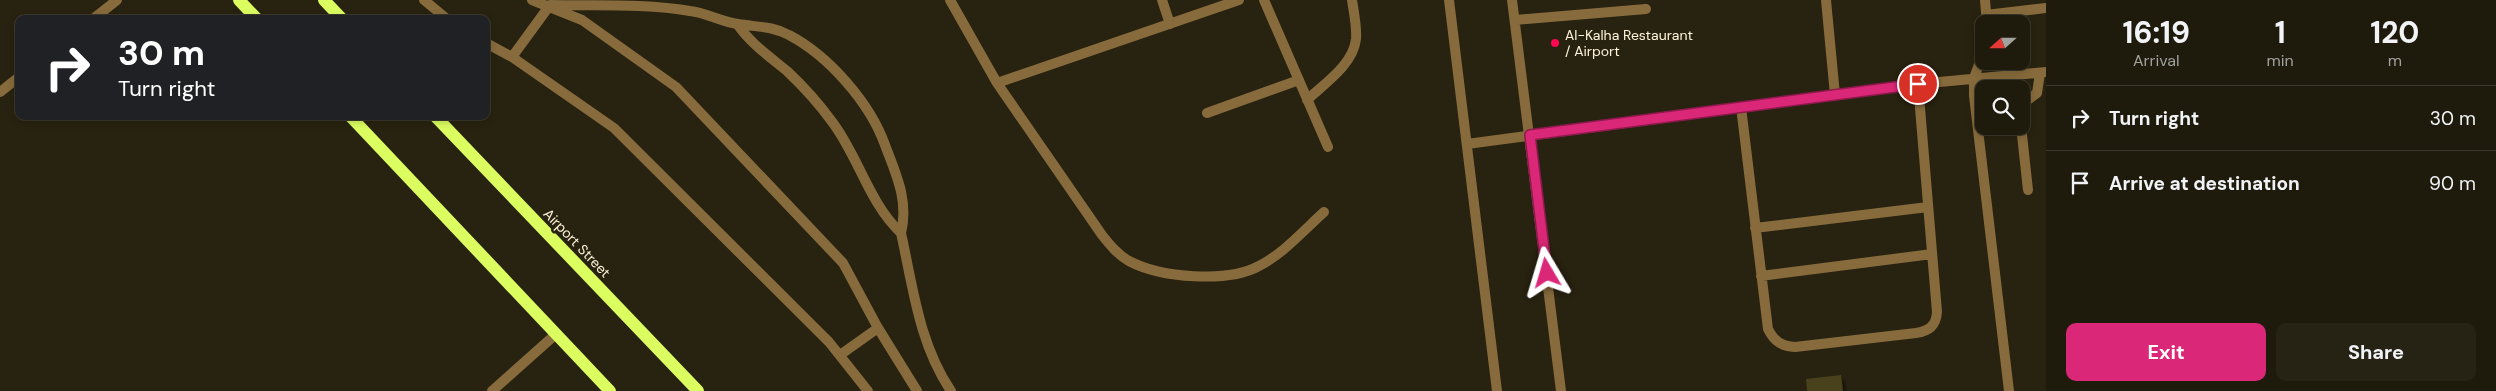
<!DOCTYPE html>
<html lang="en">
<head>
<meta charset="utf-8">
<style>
	:root { --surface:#1e1a0c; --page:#262315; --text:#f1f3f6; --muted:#a1a19d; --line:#3c382d; --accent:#db2777 }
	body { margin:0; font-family:"DM Sans",sans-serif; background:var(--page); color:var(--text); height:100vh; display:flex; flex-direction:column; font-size:19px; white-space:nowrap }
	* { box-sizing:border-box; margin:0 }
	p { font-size:16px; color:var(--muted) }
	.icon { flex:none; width:28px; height:28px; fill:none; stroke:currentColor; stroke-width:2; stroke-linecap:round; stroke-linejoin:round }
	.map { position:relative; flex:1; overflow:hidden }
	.details { display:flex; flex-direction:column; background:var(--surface); width:450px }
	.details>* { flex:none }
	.top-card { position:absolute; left:15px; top:15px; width:475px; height:105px; border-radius:10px; box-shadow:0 2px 8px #0003,0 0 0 1px var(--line); background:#202124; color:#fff; overflow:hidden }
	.needle { width:32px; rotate:249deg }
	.fabs { position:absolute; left:1975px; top:15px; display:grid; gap:10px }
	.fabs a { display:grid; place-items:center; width:55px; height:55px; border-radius:10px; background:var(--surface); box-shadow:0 2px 8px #0003,0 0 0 1px var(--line); font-size:25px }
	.pin { position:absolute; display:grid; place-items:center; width:42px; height:42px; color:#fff; margin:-21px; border:2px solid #fff; border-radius:50%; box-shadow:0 1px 5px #0007 }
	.me { position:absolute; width:55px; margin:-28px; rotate:353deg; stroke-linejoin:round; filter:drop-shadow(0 0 4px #0008) }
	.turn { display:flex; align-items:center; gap:18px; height:105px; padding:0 20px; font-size:22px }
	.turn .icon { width:65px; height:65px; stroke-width:2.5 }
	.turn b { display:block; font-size:35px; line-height:42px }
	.eta { display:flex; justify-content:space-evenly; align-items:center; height:85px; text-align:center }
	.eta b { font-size:30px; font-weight:700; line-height:35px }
	.primary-button { display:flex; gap:10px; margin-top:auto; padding:10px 20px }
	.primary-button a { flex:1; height:58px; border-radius:10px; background:var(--accent); color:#fff; font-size:20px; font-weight:700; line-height:58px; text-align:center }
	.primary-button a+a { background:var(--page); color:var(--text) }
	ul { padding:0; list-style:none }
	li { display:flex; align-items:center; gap:15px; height:65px; padding:0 20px; border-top:1px solid var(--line) }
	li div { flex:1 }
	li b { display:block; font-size:19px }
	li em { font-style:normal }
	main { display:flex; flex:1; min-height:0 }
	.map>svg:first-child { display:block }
	.building { fill:#49401c; filter:url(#shadow) }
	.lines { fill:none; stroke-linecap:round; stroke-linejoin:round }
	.lane { stroke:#876b3c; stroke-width:10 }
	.street { stroke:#876b3c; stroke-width:10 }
	.primary { stroke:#dbfd60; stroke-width:12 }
	.route-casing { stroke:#8e194d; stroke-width:12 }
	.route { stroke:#db2777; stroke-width:9 }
	.poi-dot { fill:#fd0652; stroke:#282210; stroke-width:2 }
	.labels { text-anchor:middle; stroke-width:5; stroke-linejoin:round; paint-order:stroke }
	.poi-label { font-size:14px; fill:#fff3d8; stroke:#282210; text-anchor:start }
	.street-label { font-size:14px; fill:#fff3d8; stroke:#282210 }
</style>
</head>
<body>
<main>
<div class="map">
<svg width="2046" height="391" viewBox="0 0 2046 391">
	<defs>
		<filter id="shadow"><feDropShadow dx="3" dy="5.5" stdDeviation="2.5" flood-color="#0009"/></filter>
	</defs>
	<rect width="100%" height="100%" fill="#282210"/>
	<path class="building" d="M1841,375L1843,391H1807L1806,379Z"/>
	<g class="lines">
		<path class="lane" d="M950,0L997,83L1102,235C1110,245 1118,255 1129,261C1161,278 1228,283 1259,266C1283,254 1304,230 1324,212
			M1162,0L1170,24
			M1264,0L1328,147
			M1512,0L1561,391
			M1826,0L1835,95
			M1985,0L1987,24
			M1986,15L2046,8
			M93,19L117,0
			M1515,20L1646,9
			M1984,51L1974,78V96L2009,391
			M997,83L1239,0
			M0,92L19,77
			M1307,100C1325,83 1353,65 1356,39C1357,27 1354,13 1352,0
			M2021,105L2037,93L2040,73
			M1741,107L1768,329C1774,341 1781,346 1795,347L1916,333C1929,331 1936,326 1937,312L1918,84
			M1207,113L1299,80
			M2021,126L2028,190
			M1467,144L1918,84L2046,72
			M1755,228L1928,207
			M1761,276L1932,254
			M492,391L556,334"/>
		<path class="street" d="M424,0L447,19
			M532,0L582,20L676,87L843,263L878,328L917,391
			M1449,0L1497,391
			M737,24C751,44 769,56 787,71C803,86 820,105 833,123C859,158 869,203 901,233
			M486,43L512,57L614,128L829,342L868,391
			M512,57L550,5C596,6 645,3 690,11C707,13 722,22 738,24C756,27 773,26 789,35C829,56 870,103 885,145C896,174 909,201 901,233C913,287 919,344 951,391
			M840,355L878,328"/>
		<path class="primary" d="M239,0L257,19
			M324,0L342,19
			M350,116L610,391
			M435,116L698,391"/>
	</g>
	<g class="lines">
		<defs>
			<path id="route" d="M1547,273L1530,135L1918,84"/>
		</defs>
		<use href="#route" class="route-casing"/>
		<use href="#route" class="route"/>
	</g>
	<circle class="poi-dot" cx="1555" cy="43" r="5"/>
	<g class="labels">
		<g class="poi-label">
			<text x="1565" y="40">Al-Kalha Restaurant<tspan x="1565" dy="16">/ Airport</tspan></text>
		</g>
		<g class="street-label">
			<text transform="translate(577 243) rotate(46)" y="5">Airport Street</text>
		</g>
	</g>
</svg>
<div class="fabs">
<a><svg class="needle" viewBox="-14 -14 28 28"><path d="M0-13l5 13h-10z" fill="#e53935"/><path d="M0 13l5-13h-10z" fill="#a1a19d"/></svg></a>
<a><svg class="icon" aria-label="search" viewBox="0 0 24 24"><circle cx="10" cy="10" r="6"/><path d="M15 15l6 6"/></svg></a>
</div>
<div class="pin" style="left:1918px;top:84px;background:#d93025"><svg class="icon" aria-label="arrive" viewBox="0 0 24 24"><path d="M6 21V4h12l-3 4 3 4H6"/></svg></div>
<svg class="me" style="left:1547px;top:273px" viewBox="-20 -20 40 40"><path d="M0-17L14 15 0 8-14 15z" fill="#db2777" stroke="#fff" stroke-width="4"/></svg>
<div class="top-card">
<div class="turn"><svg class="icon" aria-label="right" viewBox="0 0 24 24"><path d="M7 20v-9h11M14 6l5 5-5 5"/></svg><div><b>30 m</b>Turn right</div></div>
</div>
</div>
<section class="details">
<div class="eta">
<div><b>16:19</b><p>Arrival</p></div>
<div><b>1</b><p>min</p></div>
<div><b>120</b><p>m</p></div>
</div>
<ul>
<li><svg class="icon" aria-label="right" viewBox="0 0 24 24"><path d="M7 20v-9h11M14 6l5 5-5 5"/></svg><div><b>Turn right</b></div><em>30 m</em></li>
<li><svg class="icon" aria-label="arrive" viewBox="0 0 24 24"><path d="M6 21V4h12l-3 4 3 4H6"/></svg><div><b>Arrive at destination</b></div><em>90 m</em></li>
</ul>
<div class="primary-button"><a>Exit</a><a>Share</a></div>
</section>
</main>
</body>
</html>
